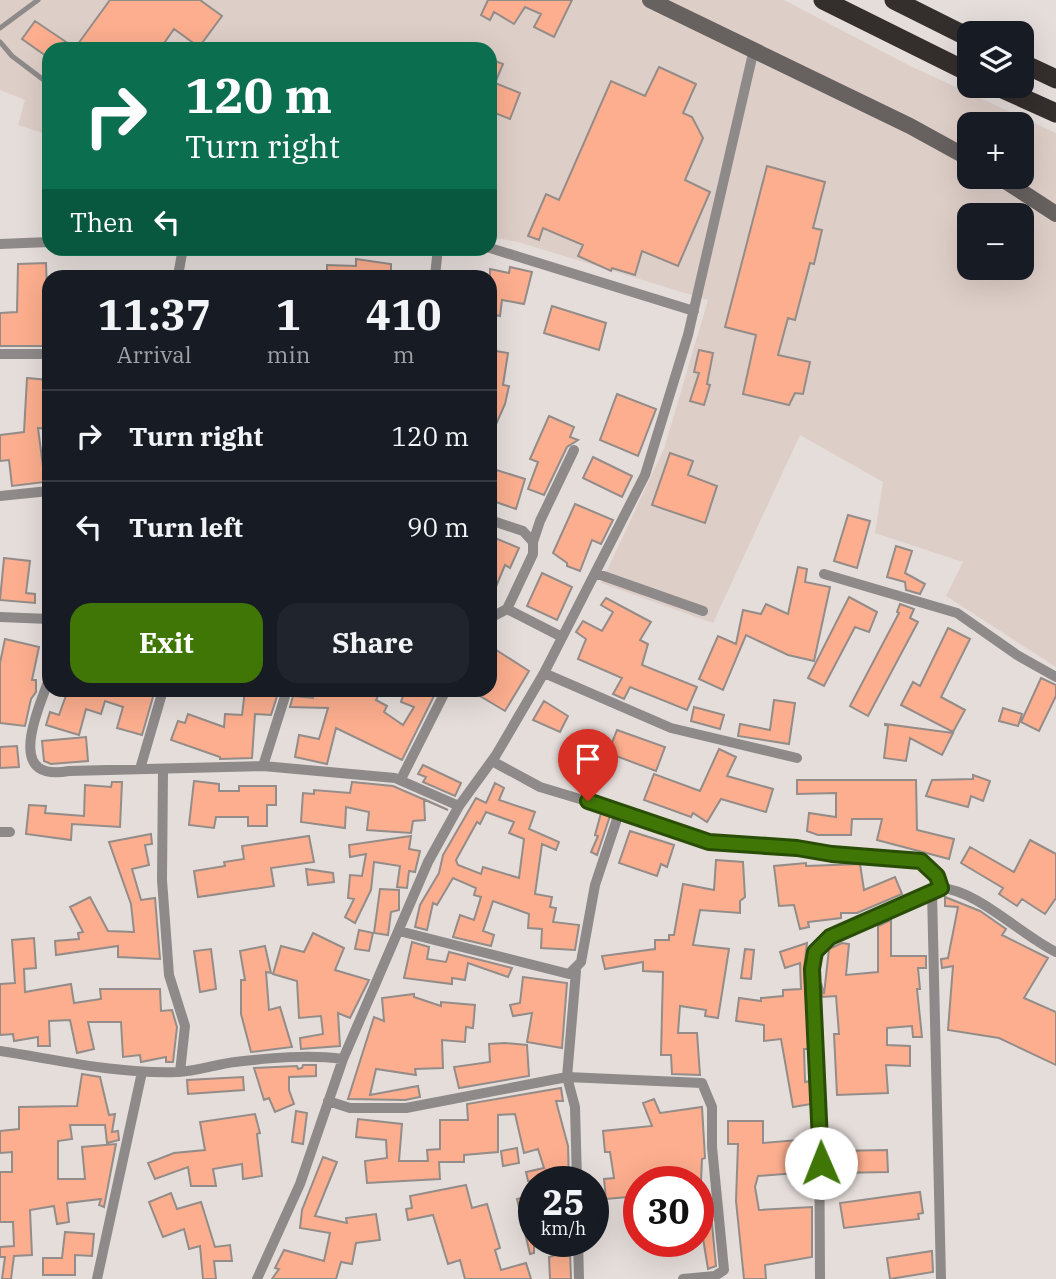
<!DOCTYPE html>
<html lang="en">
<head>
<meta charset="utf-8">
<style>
	:root { --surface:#171b24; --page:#20242c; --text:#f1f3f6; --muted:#9ea1a6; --line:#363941; --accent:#3f7606 }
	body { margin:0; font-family:"IBM Plex Serif",serif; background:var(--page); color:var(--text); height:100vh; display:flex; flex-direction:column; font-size:26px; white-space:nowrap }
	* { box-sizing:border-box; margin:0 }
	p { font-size:23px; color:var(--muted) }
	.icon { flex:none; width:38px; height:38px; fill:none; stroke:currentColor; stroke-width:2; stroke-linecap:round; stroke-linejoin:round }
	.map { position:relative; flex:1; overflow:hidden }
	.drawer { position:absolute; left:42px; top:270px; width:455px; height:427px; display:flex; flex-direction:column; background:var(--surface); border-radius:21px; box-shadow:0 7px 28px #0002 }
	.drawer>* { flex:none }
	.banner { position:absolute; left:42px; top:42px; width:455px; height:214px; border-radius:21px; box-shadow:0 7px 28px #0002; background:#0b6e4f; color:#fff; overflow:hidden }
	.controls { position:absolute; left:957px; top:21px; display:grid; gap:14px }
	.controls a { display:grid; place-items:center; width:77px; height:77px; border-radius:14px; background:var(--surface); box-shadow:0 7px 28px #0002; font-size:35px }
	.speed { position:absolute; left:518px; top:1166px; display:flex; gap:14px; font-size:35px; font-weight:700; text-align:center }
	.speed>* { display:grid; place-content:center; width:91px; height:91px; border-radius:50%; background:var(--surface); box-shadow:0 7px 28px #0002; line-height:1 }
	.speed small { font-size:18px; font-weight:400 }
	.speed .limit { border:10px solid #d22; background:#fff; color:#111 }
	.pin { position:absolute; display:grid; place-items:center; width:60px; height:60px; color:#fff; margin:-72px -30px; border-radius:50% 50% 50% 0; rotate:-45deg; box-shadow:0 0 7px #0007 }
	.pin .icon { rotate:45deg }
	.me { position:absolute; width:77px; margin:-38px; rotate:359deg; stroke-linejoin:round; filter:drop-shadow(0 0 5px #0008) }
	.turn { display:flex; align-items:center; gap:24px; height:147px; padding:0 28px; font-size:32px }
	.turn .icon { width:91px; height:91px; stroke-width:2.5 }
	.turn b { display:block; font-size:49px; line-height:60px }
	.then { display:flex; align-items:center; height:66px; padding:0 28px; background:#0003; gap:14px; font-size:26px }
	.eta { display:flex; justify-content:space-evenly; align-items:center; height:119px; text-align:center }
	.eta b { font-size:42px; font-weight:800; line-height:49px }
	.cta { display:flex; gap:14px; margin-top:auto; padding:14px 28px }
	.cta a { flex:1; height:80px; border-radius:21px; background:var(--accent); color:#fff; font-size:28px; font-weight:800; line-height:80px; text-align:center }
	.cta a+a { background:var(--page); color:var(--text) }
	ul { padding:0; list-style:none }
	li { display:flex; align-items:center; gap:21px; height:91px; padding:0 28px; border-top:2px solid var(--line) }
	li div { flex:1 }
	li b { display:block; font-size:26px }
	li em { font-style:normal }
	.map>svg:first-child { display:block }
	.built { fill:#decec8; fill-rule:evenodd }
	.building { fill:#fcae8e; stroke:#938c89; stroke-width:2; fill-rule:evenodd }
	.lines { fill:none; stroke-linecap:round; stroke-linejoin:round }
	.lane { stroke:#8d8a89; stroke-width:5 }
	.street { stroke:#8d8a89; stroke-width:10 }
	.secondary { stroke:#676160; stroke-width:16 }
	.highway { stroke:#342e2d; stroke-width:19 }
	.route-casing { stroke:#294d04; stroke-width:18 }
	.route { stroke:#3f7606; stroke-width:12 }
</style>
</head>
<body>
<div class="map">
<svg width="1056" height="1279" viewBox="0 0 1056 1279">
	<rect width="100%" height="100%" fill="#e5ddda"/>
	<path class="built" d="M0,0H784L910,66L1056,133V667L946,596L963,562L875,533L883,482L800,435L713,623L601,583L664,449L708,300L518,242L490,237V49H49V135L18,125L25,100L0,90ZM970,124H1022V177H970ZM970,215H1022V268H970Z"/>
	<path class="building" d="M110,0H200L222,16L199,47L174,29L160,49H49V58L22,39L35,21L75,48Z
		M488,0H572L554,37L534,27L541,14L525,7L514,24L494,12L490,20L481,15Z
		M490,59L503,64L495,83L520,93L510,119L490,111Z
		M659,67L696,84L683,113L692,117L703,138L685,180L710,192L678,266L642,251L635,275L612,268L611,271L578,256L583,245L543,228L539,240L528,236L546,194L559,200L611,81L645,96Z
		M767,166L825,182L813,228L822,230L814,264L810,263L795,320L788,318L778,355L810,362L803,394L795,393L789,405L743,394L756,335L725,327Z
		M356,259L391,264V276H327V265L356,266Z
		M46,263L49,346H0V313L17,312L18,264Z
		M510,267L532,272L524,304L502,300L500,316L490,314V269L509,273Z
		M552,306L606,323L599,350L544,333Z
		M490,350L508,353L503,385L509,386L505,404L490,438Z
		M699,350L713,353L707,384L710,385L704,405L690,401L699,373L694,372Z
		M27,378L49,380V425L46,429L38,428L45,482L12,486L9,460L0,461V435L24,432Z
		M617,394L656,409L638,456L600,440Z
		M549,416L574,427L570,437L578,440L567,447L544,495L528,489L538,462L530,459Z
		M670,453L693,461L688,475L717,486L705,523L652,505Z
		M593,457L632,476L622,497L583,478Z
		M490,468L525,479L516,509L490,500Z
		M575,504L613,520L601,544L592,540L580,571L567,566V563L553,553Z
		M848,515L870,521L857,568L834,561Z
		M490,536L519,548L510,568L505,565L490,601Z
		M896,546L912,551L905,573L925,584L920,594L906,590L905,582L887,577Z
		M4,558L30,561L26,593L35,594V603L0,600Z
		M798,567L807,569L805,582L830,587L814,661L788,655L746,635L723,690L699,679L718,636L736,644L743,610L761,614L766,604L788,614Z
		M542,573L572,587L557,620L527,606Z
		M849,597L877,612L869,632L855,627L824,686L808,678Z
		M606,598L651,622L640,640L648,644L642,665L697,687L687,710L630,687L624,699L613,694L622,678L578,659L586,639L576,632L583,621L602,631L613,612L601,605Z
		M900,604L914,609L910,618L918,622L868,716L850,706L899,613L897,612Z
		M948,628L970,639L941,697L965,710L953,732L901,705L913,682L920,686Z
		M5,639L39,647L32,680H36V692L31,699L25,726L0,723V663Z
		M490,646L529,671L505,711L470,690H490Z
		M1041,678L1056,685V696L1039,731L1021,722Z
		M68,690H105L116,693L118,690H155L142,735L117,728L123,707L105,701L101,714L86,709L79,735L46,725L50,712L59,715Z
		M245,690H279L271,715L255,714L252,758L220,759V757L171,740L178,721L185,723L188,714L224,727L225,714L242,715Z
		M312,690H381L376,700L387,706L384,712L403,725L414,707L401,702L405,690H437L402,760L336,728L327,764L295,757L299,735L319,739L328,708L290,707L293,696L313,698Z
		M774,700L795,703L789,744L738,736L740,724L770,730Z
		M544,701L568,716L560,732L533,720Z
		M694,707L724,715L720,729L691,721Z
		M1003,708L1022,714L1018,726L999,721Z
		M885,725V724L953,733L942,755L910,738L906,761L884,758L888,726Z
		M617,730L665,747L656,771L608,753Z
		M86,737L88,761L51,764L44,761L42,741Z
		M580,743L598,753L583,784L565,774Z
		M17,746L19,767L0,768V747Z
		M719,749L736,757L727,776L773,789L766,812L721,799L707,822L693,813L691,817L644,800L654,774L700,791Z
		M423,765L461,783L455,796L423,782L426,777L418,774Z
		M973,775L990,781L983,801L971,796L968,807L926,796L932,780L973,779Z
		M797,780H916L917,830L954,839L949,859L877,840L882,819H852L851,835H818L807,831L809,813L836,817V793L797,794Z
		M194,781L219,784V791H239V786H276V805H267V826H248V817H216L214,828L189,825Z
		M112,782H122L120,827L72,824L71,840L26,834L29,805L46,806L45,813L84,816L85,785L111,787Z
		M352,782L393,786L448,810L424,799L425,820L413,821L411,833L367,830L369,812L346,807L345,828L301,822L303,793L314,794V790L350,793Z
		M495,783L504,788L499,800L535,812L529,829L559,842L556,850L542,844L535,894L552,897L550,907L556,908L553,922L579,925L575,950L541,948L542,929L528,928L529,914L493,901L483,931L494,935L491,946L453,937L460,915L474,920L481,897L474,895L476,888L453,878L437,905L433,903L427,930L415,927L420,905L439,873L443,855L476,798L486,803ZM486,812L514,822L509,833L524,839L519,878L483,867L481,874L458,865L456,860L477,822L480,824Z
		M601,813L610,816L597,855L591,852L598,836L595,835Z
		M630,831L674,845L667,867L661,864L657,876L619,863Z
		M151,834L152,844L145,845L149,865L132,869L141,900L155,898L160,959L118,957V946L56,955L55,941L79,939L78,933L83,932L70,907L90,897L108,931L134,932L131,904L109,842Z
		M309,836L314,862L271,868L274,886L198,897L194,871L225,866L224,862L244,859L242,846Z
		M411,836L409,849L420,851L415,872L409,871L407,888L397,887L400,866L374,862L371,890L355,923L345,917L354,899L348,898L350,875L362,876L366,854L350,857L349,845Z
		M1030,840L1056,854V898L1045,914L1022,899L1017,906L999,894L1003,888L961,863L970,847L1014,872Z
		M716,860L743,862L745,897L740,901V913L700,910L693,945L729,949L718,1018L705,1016L706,1010L680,1006L678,1033H697L700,1075L672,1074L671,1055H661L663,972L643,971V962L605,969L602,956L655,949V940H669V935H674L683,884L714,890Z
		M806,863V866L860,864L864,890L895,877L902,894L857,913H841V918L808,922L809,927L800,929L794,905L779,906L774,866Z
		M306,869L333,873L334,882L308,885Z
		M380,889L399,890V910L391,912L388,935L374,933Z
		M945,897L980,911L1006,929L1002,935L1048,958L1024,998L1056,1012V1065L999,1038L948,1030L953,966L942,968L941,959L948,958L958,907L945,906Z
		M891,920V956H926V968H918L920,989H917L922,1037H913L912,1026L887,1028V1045L910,1046V1066L886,1065L888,1093L837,1095L834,1034H839L836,996L822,997L821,983L824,994L829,949L842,943L849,944L846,975L878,972V926Z
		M359,930L373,933L369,951L355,949Z
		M313,933L344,948L335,970L369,980L350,1018L338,1013L340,1046L301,1049L300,1038L323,1034L321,1016L299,1018L297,981L273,974L281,946L304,952Z
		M34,938L36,968L24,969L25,992L71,984L74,1003L101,999L100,989H160L161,1011L172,1010L177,1027L173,1062H166V1057L141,1062L140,1055L123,1057L121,1022H88L94,1049L77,1053L70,1020L49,1021L50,1046H38V1037L14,1041L13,1034L0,1035V984L15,983L12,940Z
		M412,942L429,947L427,959L446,962L449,952L512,968L508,977L468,963L465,980L452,978V984L404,978Z
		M807,943L804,969L809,1049H804L805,1082L810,1081L811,1104L793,1107L781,1039L764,1041V1025L736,1021L739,998L761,1001V998L783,996V990L801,989L800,963L785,968L780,952Z
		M265,946L271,973L266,972L269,1010L280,1007L292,1047L251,1052L241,1014V980H245L240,951Z
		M211,949L216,989L200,992L194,951Z
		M745,949L754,950L751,979L741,978Z
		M523,977L567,983L562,1048L527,1042L532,1013L513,1016L510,1005L520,1003Z
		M414,994V997L441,1006V1002L475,1005L473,1028L466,1027L465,1042L442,1040L443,1068L415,1069L416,1075L376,1069L370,1095L418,1086L420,1097L405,1100L348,1099L374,1017L384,1021L382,998Z
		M505,1043L527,1045L529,1076L459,1088L454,1067L490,1062L489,1044Z
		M303,1065H316V1076L289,1077V1090L294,1104L275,1112L269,1098L264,1100L254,1068L297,1066L298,1069L302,1068Z
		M82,1074L100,1077L109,1115L115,1114L112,1132L118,1131L119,1140L107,1143L105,1125H70L72,1139L58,1141V1179H85L82,1147L116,1144L104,1207L99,1205L101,1199L67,1203L69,1222L57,1224L54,1206L30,1210L32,1255L14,1256L11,1279H2L5,1257H0V1247L14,1246L13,1222H0V1172H12V1152L0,1153V1131L19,1129V1107L77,1106Z
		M243,1077L244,1090L188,1094L187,1080Z
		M561,1088L563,1101H556L568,1146L569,1181H528L526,1172L544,1168L538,1149L524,1153L515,1114L498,1115V1152L464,1155V1162H439L440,1179L367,1183L365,1161L387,1158L386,1140L356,1137L358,1119L402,1124L399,1161H428L427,1150L440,1149V1120H468L467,1104Z
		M654,1099L660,1113L702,1107L705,1158L702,1159L701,1181H639V1196L606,1199L604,1179L614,1178L610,1152H605L603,1131L652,1126L643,1103Z
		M296,1111L307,1113L303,1144L292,1142Z
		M255,1114L260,1133L257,1134L262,1176L243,1179L242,1164L213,1169L216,1186H191L188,1167L155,1179L148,1163L174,1153L205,1150L200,1122Z
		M728,1121H763V1143L811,1139V1148L808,1149L809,1172L758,1176L755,1187L759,1210L812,1207V1257L765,1265L766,1279H744L736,1201L738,1144H728Z
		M517,1148L519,1163L503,1166L501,1151Z
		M887,1150L888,1172L835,1173V1151Z
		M323,1157L337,1162L315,1216L347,1223L346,1218L376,1214L380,1240L356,1243L352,1264L341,1262L336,1279H272L279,1269L275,1268L284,1250L324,1261L330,1233L300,1228L302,1210Z
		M466,1185L472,1208L487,1204L500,1248L495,1250L501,1270L526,1263L531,1279H465L460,1260L448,1264L433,1215L408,1220L406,1209L412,1208L410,1196Z
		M920,1192L923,1213L918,1214L919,1219L844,1228L840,1203Z
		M171,1193L177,1209L201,1202L215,1247L230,1245L232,1261H214L216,1279H203L200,1246L189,1249L184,1229L163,1237L149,1202Z
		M534,1195V1253L530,1254L517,1199Z
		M712,1224L716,1266L708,1269L701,1226Z
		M65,1232L94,1234L92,1256L75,1255V1275H43V1258H62Z
		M570,1251L571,1279H550L549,1257Z
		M932,1251L933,1272L890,1279L887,1258Z"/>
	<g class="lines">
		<path class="lane" d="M0,28L38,0
			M0,42L12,56L49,84"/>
		<path class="street" d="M0,244L49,242
			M490,248L694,311
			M178,276L183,248
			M435,276L438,248
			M0,354H49
			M0,496L49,491
			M490,520L523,531L533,542V554L507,609L490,618
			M533,542L540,521L574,450
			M595,573L703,611
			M824,574L957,613L1017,655L1056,677
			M507,609L562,637
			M0,617L49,619
			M544,673L671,728L797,758
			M49,679C38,711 4,783 69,771L263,766L395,778L459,806
			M492,761L540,787L653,821L709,842L921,861L937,876L941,888
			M263,766L287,690
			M140,769L163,690
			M163,770L162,880L169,975L185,1026L180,1072
			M401,779L446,690
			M0,832H10
			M932,892L941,1279
			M399,931L569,974L581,962L595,885L620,810
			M576,971L567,1077L575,1107L577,1181
			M0,1051C59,1060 116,1074 177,1072C196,1072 216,1064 235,1062C270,1058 308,1054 343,1059
			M328,1101L350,1108H406L567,1077L702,1083L712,1107V1147L724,1270L715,1276L683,1279
			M578,1241L579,1279
			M97,1279L142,1072
			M257,1279L300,1184L343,1059L428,862L459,806L496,755L544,673L645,475L688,335L754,49
			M820,1279L819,1090L812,969L815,952L821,944L941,888C977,890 1021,935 1056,952"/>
		<path class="secondary" d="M650,0L910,126L970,159
			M999,177L1056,214"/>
		<path class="highway" d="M823,0L970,73
			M894,0L970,38
			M1022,63L1056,79
			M996,86L1056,113"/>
	</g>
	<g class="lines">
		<defs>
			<path id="route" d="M588,801L709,842L797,848L832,854L921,861L937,876L941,888L830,937L815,952L812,969L821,1163"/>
		</defs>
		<use href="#route" class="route-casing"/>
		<use href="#route" class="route"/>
	</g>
</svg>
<div class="controls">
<a><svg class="icon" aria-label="layers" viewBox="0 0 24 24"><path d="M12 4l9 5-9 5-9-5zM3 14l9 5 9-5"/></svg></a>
<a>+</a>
<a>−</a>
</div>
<div class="speed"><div>25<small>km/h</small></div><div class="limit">30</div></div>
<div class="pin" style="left:588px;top:801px;background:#d93025"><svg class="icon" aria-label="arrive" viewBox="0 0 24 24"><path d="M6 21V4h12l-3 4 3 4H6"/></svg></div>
<svg class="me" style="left:821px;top:1163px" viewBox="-20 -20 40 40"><circle r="19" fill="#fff"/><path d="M0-13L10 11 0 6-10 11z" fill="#3f7606"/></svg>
<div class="banner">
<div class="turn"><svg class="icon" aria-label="right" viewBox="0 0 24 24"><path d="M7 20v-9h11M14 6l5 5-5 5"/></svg><div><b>120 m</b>Turn right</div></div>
<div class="then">Then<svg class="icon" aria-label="left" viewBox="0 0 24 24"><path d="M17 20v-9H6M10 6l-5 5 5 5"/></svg></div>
</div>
<section class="drawer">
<div class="eta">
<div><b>11:37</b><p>Arrival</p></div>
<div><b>1</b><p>min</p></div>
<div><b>410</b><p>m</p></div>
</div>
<ul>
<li><svg class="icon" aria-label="right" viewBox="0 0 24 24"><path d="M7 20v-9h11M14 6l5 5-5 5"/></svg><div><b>Turn right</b></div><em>120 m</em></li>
<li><svg class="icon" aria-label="left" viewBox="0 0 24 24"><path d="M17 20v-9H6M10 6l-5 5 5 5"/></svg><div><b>Turn left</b></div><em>90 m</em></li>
</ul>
<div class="cta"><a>Exit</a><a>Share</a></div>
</section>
</div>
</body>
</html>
